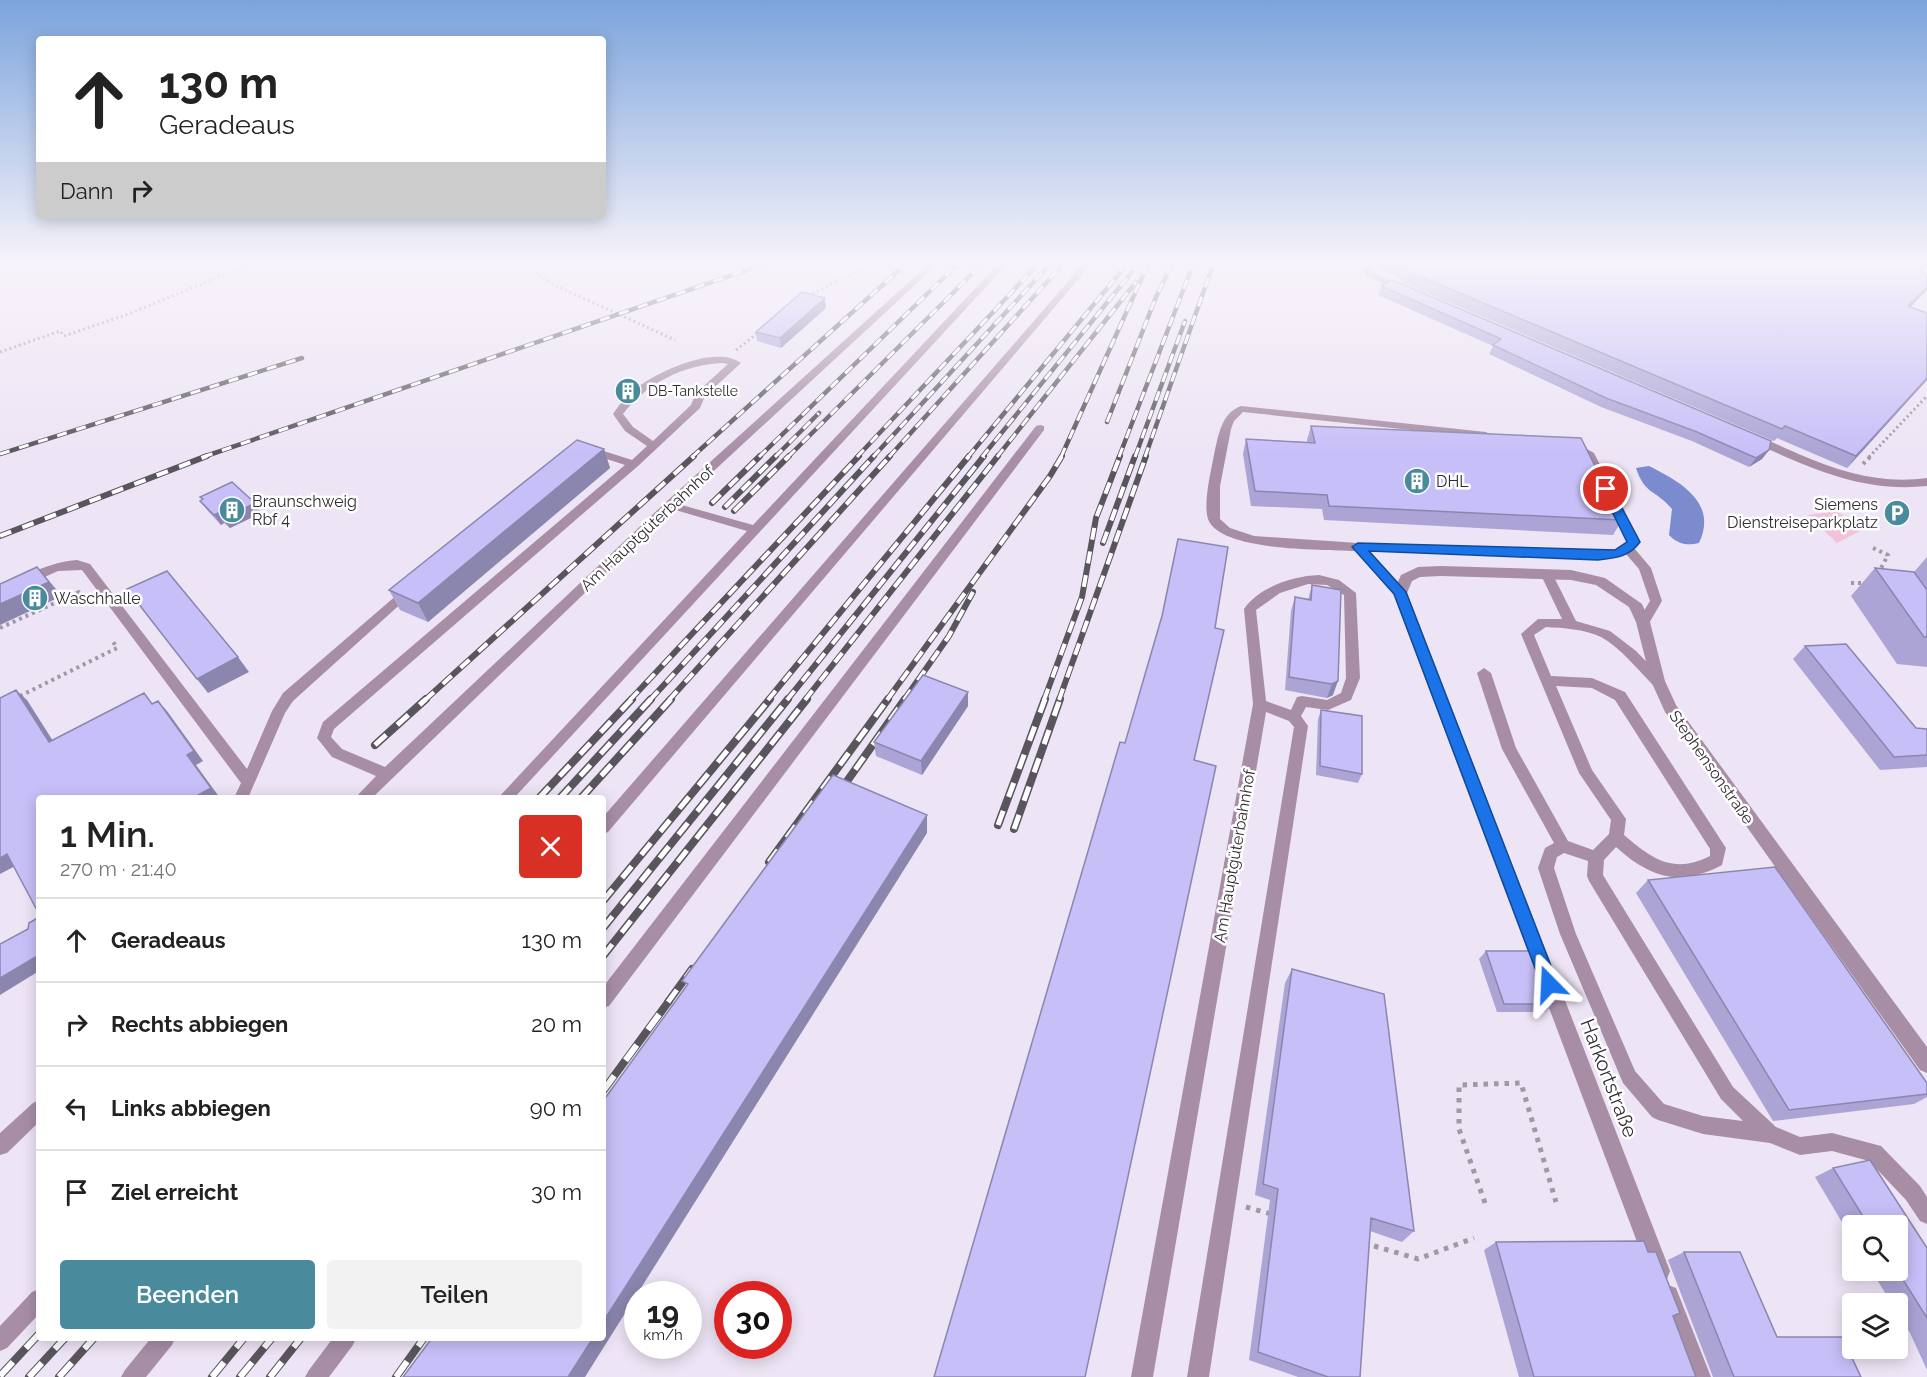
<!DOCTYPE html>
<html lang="de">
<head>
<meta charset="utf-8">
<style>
	:root { --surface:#fff; --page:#f2f2f2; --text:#222; --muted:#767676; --line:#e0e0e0; --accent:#498b9c }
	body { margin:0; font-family:Raleway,sans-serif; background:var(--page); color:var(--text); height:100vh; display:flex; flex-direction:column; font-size:22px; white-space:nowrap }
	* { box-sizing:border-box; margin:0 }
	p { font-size:20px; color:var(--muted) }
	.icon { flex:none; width:33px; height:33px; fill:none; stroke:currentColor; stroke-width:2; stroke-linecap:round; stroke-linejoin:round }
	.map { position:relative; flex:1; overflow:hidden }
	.side { position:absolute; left:36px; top:795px; width:570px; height:546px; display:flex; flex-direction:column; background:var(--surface); border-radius:6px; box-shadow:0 3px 15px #0003 }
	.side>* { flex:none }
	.guide { position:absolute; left:36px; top:36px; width:570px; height:183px; border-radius:6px; box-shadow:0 3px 15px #0003; background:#fff; color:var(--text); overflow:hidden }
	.fabs { position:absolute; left:1842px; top:1215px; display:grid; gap:12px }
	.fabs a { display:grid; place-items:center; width:66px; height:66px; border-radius:6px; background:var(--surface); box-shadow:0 3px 15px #0003; font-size:30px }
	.speed { position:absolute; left:624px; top:1281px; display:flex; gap:12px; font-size:30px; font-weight:700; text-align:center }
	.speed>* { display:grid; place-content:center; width:78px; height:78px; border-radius:50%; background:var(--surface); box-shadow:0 3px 15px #0003; line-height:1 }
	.speed small { font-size:15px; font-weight:400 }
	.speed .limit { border:9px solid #d22; background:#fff; color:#111 }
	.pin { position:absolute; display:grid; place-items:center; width:51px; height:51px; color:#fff; margin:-26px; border:3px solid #fff; border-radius:50%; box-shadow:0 2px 6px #0007 }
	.me { position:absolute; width:66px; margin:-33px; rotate:339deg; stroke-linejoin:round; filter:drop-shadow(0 0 4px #0008) }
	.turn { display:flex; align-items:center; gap:21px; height:126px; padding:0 24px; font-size:27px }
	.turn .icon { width:78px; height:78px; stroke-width:2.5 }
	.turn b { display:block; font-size:42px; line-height:51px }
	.then { display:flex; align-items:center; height:57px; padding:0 24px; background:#0003; gap:12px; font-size:22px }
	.round { display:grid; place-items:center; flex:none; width:63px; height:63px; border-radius:6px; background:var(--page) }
	.summary { display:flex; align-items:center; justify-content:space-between; height:102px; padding:0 24px }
	h1 { font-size:36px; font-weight:600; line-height:45px }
	.button { display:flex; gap:12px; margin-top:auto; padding:12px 24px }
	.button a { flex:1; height:69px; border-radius:6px; background:var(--accent); color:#fff; font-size:24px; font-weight:600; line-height:69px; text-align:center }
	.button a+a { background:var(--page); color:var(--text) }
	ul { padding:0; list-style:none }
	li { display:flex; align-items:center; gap:18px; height:84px; padding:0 24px; border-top:2px solid var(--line) }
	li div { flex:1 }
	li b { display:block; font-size:22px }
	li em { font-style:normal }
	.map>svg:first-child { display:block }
	.green { fill:#f3c1da }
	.water { fill:#7b8bcd }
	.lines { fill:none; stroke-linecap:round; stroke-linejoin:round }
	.path-far2 { stroke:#9f99a5; stroke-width:3; stroke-dasharray:2 3; stroke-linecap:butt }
	.path-far1 { stroke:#9f99a5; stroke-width:4; stroke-dasharray:3 4; stroke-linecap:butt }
	.path { stroke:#9f99a5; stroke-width:5; stroke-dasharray:4.5 6; stroke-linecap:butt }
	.lane { fill:#a78ea5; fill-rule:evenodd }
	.street { fill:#a78ea5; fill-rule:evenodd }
	.rail-far3-casing { stroke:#59555d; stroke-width:4.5 }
	.rail-far2-casing { stroke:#59555d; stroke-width:6 }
	.rail-far1-casing { stroke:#59555d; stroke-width:8 }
	.rail-casing { stroke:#59555d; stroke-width:8 }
	.rail-far3 { stroke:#fff; stroke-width:3; stroke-dasharray:10; stroke-linecap:butt }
	.rail-far2 { stroke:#fff; stroke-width:4; stroke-dasharray:12; stroke-linecap:butt }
	.rail-far1 { stroke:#fff; stroke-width:5; stroke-dasharray:15; stroke-linecap:butt }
	.rail { stroke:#fff; stroke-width:6; stroke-dasharray:19; stroke-linecap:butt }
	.wall { fill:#aba4d5 }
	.shaded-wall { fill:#8b86ae }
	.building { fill:#c7bff8; stroke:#8b86ae; stroke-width:1.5 }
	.route { fill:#1a73e8; stroke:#114b97; stroke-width:1.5 }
	.labels { text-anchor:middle; stroke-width:5; stroke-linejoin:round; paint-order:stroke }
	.far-poi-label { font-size:14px; fill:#302d33; stroke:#fff; text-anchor:start }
	.poi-label { font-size:16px; fill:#302d33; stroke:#fff; text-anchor:start }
	.street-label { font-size:16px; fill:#302d33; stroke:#fff }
	.near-street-label { font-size:20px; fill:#302d33; stroke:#fff }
</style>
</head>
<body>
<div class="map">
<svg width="1927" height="1377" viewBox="0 0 1927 1377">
	<rect width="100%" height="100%" fill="#ede4f5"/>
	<path class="green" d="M1837,511L1862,530L1837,543L1808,515Z"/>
	<path class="water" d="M1649,466C1681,482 1718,503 1699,543C1686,546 1678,544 1669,535L1672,509C1655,489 1645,495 1636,468Z"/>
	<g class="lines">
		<path class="path-far2" d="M538,262L536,273L550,283L675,340
			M808,296L874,262
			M736,350L759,332
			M0,352L60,331L64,336L131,313L255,262
			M1869,457L1927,396"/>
		<path class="path-far1" d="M1863,464L1871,456
			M1873,548L1888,555L1879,572
			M1851,583H1867
			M0,628L79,592L86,602
			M20,696L117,648L112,640"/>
		<path class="path" d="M1485,1203L1459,1129V1085L1521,1083L1556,1202
			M1246,1207L1271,1214
			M1364,1243L1418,1259L1474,1238"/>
		<path class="lane" d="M0,262H13L0,267Z
			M931,262H940L678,504L753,525L1000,262H1009L514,798H498L747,531L672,509L372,798H355L376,776L332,757L317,738L323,722L625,465L586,452V448H594L632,460L647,446L625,431L613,414C619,405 626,396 635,389C657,372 715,344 741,363L705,396L700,408L638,466L334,729L331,737L342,749L385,767L666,502ZM722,363L728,364L696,393L691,405L653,441L633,427L623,414C647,383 683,365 722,363Z
			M1085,262H1093L608,832L603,834V817Z
			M1361,262H1369L1373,272L1408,289L1400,291L1366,276Z
			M1241,406L1486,432L1491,435L1486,438L1243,412L1234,421L1231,429L1220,486V519L1230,528L1254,536L1358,543L1598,551L1615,549L1627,541L1585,455L1569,445L1574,442L1594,453L1639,542L1634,548L1651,568L1662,601L1648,625H1638L1637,622L1650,601L1639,569L1626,554L1598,559L1369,551L1404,590L1406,593L1400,597L1396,596L1355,551C1323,549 1220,552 1208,519C1203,503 1211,471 1214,455C1218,437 1221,413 1241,406Z
			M1040,425L1044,426V430L609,1006L603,1008V987L1036,426Z
			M1754,436C1770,440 1786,449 1801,455C1843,473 1882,484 1927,478V486C1861,493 1809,467 1750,441V437Z
			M77,560L90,564L247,769L272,711L283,693L405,588L409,587L415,591L293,701L285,713L248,798H234L241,783L82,570L58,571L0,597V588C25,576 49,562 77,560Z
			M1547,571L1553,575L1576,621L1610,631L1636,651L1665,681L1663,685H1653C1637,669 1621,648 1601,637C1584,629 1563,628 1546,627L1534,635L1551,676L1592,678L1625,692L1726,848L1722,865C1680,887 1650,878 1616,847L1604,860L1603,875L1733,1087L1776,1127L1800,1137L1832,1133L1881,1146L1920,1186L1927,1197V1224L1920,1221L1906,1200L1869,1161L1832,1151L1800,1155L1770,1143L1703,1134L1658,1120L1652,1117L1623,1083L1560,934L1538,868L1545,848L1554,843L1502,749L1477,673L1484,668L1491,673L1516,748L1568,841L1593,850L1609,834L1611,820L1579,773L1521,634L1538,619H1562L1541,575ZM1556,686L1592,688L1615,700L1710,849V856C1673,875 1651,858 1624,835L1626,819L1592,770ZM1564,853L1588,861L1587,876L1589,881L1721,1099L1743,1121L1703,1116L1664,1104L1635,1071L1576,934L1554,868L1557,857Z
			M1319,575L1339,580L1356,593L1360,678L1351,700L1328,710L1306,707L1301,716L1308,726L1209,1377H1187L1294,727L1289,721L1266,712L1153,1377H1131L1253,704L1244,609C1259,587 1293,576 1319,575ZM1308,584L1327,585L1344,595L1346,678L1341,693L1327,700L1302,696L1297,697L1291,710L1266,701L1256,610L1280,593Z
			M39,1100V1122L7,1153L0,1155V1133L33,1103Z
			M39,1289V1314L7,1348L0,1351V1326L32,1292Z
			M151,1338H175L172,1345L146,1377H121L125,1370Z
			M333,1338H356L353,1345L329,1377H305L309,1370Z"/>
		<path class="street" d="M1441,566L1571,570L1605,578L1642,604L1650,622L1665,681L1676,705L1927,1047V1073L1920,1070L1665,712L1651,681L1636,622L1629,607L1596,585L1571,580L1441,576L1420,577L1412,581L1407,593L1670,1271L1667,1279L1659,1282L1651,1279L1648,1271L1393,593L1401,575L1418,567Z
			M1668,1285L1676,1288L1711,1377H1687L1657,1296L1660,1288Z"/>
		<defs>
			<path id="rail-far3" d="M1107,422L1156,297L1173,262
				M0,454L302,358
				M203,457L770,262
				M692,457L908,262
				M759,457L960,262
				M775,457L819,413
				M788,457L984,262
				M857,457L1040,262
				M873,457L1051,263
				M889,457L1065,262
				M968,457L1123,269
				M982,457L1140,262
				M997,457L1136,282
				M1061,457L1149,262
				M1119,457L1194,262
				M1135,457L1185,321
				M1145,457L1214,262"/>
			<path id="rail-far2" d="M712,503L760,456
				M725,507L776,456
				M734,511L789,456
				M0,536L207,456
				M1103,543L1135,456
				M425,700L694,456
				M630,700L859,456
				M650,700L874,456
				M669,700L890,456
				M768,700L969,456
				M787,700L984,456
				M805,700L998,456
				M887,700L1050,476L1062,456
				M904,700L949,636L973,592
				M1044,700L1082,597L1096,518L1120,456
				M1059,700L1146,456"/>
			<path id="rail-far1" d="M375,745L426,699
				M838,794L905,699
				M539,798L632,699
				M560,798L651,699
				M581,798L671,699
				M998,825L1045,699
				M1014,829L1060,699
				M769,862L888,699
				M603,901L770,699
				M603,928L788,699
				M603,956L807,699
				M668,1002L692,969"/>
			<path id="rail" d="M603,1091L669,1001
				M0,1376L39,1334
				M29,1377L65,1338
				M59,1377L94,1338
				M212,1377L244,1338
				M240,1377L272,1338
				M270,1377L301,1338
				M396,1377L424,1338"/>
		</defs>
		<use href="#rail-far3" class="rail-far3-casing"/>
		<use href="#rail-far2" class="rail-far2-casing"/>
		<use href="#rail-far1" class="rail-far1-casing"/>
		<use href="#rail" class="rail-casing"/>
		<use href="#rail-far3" class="rail-far3"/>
		<use href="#rail-far2" class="rail-far2"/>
		<use href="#rail-far1" class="rail-far1"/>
		<use href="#rail" class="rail"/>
	</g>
	<path class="wall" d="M1381,262H1927V265L1921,272L1927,274V290L1911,307L1927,313V380L1847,468L1777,438L1774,441L1401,282L1402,279L1379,269Z
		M1381,286L1769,450L1762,459L1749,467L1692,441L1601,407L1489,354L1493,346L1378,295Z
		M826,308L781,348L757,341L756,332Z
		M1311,426L1622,520L1613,535L1324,520L1322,509L1251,506L1243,454L1246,439L1307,442V440Z
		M604,449L610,468L428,622L400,610L389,590Z
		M200,497L261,513L230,528L224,523L221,525L207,510L200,501L202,500Z
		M1927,557V667L1897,664L1851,596L1875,568L1914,572Z
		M1312,585L1341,590L1333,695L1327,698L1285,690L1291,611L1295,597L1308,600Z
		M1805,646L1916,728L1927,729V767L1880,770L1793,659Z
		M968,706L922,775L876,756L874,742Z
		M1321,710L1362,774L1358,783L1316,775L1318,719Z
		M1648,880L1927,1083V1097L1914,1104L1773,1121L1636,893Z
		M1486,951L1553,1004L1545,1012H1497L1479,959Z
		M1292,969L1414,1231L1402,1242L1370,1231L1360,1377H1298L1249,1360L1270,1200L1255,1195L1285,983Z
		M1833,1168L1927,1248V1370L1910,1333L1898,1313V1304H1892L1871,1270H1898V1226H1852V1239L1815,1177Z
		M1496,1242L1673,1316L1696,1377H1519L1484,1250Z
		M1684,1252L1777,1337L1861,1377H1713L1668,1260Z"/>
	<path class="shaded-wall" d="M1927,263V265L1924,269L1911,282L1919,271Z
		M1927,287V290L1900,317L1908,306Z
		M825,298L826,308L781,348L780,338Z
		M1927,378V380L1847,468L1856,456Z
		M604,449L610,468L428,622L418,603Z
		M1769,450L1762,459L1749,467L1756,458Z
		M255,503L261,513L230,528L223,519Z
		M218,513L224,523L221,525L214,515Z
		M37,567L62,596L0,625V604Z
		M238,657L249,672L208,693L197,679Z
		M1338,681L1333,695L1327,698L1332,684Z
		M16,690L27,700L60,752L49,742Z
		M968,692V706L922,775L921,761Z
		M158,701L167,711L203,761L196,765L220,798H193L187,755Z
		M927,815V833L585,1377H568L593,1338H603V1322Z
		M7,854L19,864L0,874V858Z
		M39,955V971L0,995V978Z"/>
	<path class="building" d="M1392,262H1927V263L1919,271L1927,274V287L1908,306L1927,313V378L1856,456L1785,426L1782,429L1405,270L1408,268Z
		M1392,280L1771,441L1769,450L1756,458L1697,432L1606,398L1493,345L1501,339L1381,286Z
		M802,292L825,298L780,338L756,332Z
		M1311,426L1581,438L1622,520L1329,506L1327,495L1255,491L1246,439L1315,443Z
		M577,440L604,449L418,603L389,590Z
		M232,482L255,503L223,519L218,513L214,515L200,501L203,499L200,497Z
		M1178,539L1228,547L1215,628L1224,630L1194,760L1216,766L1085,1377H934L1120,742L1125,743L1162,616Z
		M37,567L49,582L0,604V584Z
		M1875,568L1914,572L1927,590V637H1924Z
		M167,571L238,657L197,679L127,589Z
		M1312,585L1341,590L1338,681L1332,684L1289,677L1295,597L1311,600Z
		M1846,644L1916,728L1927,729V755L1894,757L1805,646Z
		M923,675L968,692L921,761L874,742Z
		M16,690L49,742L144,693L152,704L158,701L194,751L187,755L211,788L193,798H39V914L7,854L0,858V698Z
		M1321,710L1362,716V774L1320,766Z
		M833,775L927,815L603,1322V1101L688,984L682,981Z
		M1775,867L1927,1083V1094L1789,1110L1648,880Z
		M39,917V955L0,978V944L28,929L29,923Z
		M1486,951H1533L1553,1004H1504Z
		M1292,969L1384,994L1414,1231L1371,1218L1360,1377H1328L1258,1352L1278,1189L1263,1184Z
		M1870,1160L1927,1248V1318L1897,1270L1898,1226H1869L1833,1168Z
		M1644,1241L1648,1252H1656L1680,1313L1673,1316L1696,1377H1534L1496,1242Z
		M1684,1252H1740L1777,1337H1842L1861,1377H1734Z
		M432,1338H593L568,1377H403Z"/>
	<linearGradient id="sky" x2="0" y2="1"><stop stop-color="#7ca4dd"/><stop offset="0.58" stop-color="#f7f3fa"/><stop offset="1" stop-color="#f7f3fa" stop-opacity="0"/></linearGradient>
	<rect width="1927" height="454" fill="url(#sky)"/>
	<path class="route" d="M1606,485L1612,489L1640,542C1629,557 1616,558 1598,560L1369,551L1406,592L1558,984L1555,989L1549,992L1543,989L1541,984L1394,594L1352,547L1358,543L1615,550L1627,542L1601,489Z"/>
	<defs>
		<symbol id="building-disc" viewBox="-11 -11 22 22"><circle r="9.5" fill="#498b9c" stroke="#fff"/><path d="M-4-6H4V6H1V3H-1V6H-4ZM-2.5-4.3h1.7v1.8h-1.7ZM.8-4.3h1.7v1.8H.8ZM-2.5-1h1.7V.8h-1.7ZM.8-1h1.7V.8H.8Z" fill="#fff"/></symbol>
		<symbol id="parking-disc" viewBox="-11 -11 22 22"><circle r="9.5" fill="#498b9c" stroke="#fff"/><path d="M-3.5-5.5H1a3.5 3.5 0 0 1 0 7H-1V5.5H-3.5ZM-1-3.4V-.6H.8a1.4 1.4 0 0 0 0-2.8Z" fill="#fff"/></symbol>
	</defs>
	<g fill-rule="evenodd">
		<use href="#building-disc" x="613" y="376" width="30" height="30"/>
		<use href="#building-disc" x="1402" y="466" width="30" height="30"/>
		<use href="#building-disc" x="217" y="495" width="30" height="30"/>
		<use href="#parking-disc" x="1882" y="498" width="30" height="30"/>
		<use href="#building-disc" x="20" y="583" width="30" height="30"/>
	</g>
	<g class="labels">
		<g class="far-poi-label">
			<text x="648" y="396">DB-Tankstelle</text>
		</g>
		<g class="poi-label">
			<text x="1436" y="487">DHL</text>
			<text x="252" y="507">Braunschweig<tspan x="252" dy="18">Rbf 4</tspan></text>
			<text x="1878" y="510" text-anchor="end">Siemens<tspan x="1878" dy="18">Dienstreiseparkplatz</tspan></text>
			<text x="54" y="604">Waschhalle</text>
		</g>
		<g class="street-label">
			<text transform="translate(647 528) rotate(-43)" y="6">Am Hauptgüterbahnhof</text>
			<text transform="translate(1712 767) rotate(55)" y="6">Stephensonstraße</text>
			<text transform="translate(1234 856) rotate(-80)" y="6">Am Hauptgüterbahnhof</text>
		</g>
		<g class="near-street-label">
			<text transform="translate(1609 1078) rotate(69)" y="7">Harkortstraße</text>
		</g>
	</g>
</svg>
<div class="fabs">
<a><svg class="icon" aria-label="search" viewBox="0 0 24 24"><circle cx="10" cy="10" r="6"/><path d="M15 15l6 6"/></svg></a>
<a><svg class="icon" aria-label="layers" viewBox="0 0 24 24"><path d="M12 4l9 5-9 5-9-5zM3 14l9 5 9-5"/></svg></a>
</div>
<div class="speed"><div>19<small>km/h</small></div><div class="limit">30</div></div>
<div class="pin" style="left:1606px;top:489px;background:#d93025"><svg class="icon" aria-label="arrive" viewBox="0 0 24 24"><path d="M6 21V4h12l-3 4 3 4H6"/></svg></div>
<svg class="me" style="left:1549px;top:984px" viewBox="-20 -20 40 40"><path d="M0-17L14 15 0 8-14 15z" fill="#1a73e8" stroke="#fff" stroke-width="4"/></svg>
<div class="guide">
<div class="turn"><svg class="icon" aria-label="ahead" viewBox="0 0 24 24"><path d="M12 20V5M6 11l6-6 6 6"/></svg><div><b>130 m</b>Geradeaus</div></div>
<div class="then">Dann<svg class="icon" aria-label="right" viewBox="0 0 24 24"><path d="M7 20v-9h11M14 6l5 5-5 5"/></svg></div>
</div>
<section class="side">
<div class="summary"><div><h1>1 Min.</h1><p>270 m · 21:40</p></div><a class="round" style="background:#d93025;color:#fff"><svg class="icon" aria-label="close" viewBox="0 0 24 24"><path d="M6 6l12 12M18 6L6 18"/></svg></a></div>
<ul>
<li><svg class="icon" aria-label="ahead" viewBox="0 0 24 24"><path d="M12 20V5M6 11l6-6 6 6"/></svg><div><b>Geradeaus</b></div><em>130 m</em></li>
<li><svg class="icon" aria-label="right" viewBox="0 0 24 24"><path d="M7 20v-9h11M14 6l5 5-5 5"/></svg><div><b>Rechts abbiegen</b></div><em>20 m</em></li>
<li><svg class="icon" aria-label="left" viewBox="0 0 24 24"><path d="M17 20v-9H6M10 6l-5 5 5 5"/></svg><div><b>Links abbiegen</b></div><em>90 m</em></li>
<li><svg class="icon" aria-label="arrive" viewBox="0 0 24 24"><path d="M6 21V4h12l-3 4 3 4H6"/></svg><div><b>Ziel erreicht</b></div><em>30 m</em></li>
</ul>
<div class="button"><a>Beenden</a><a>Teilen</a></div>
</section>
</div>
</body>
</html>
